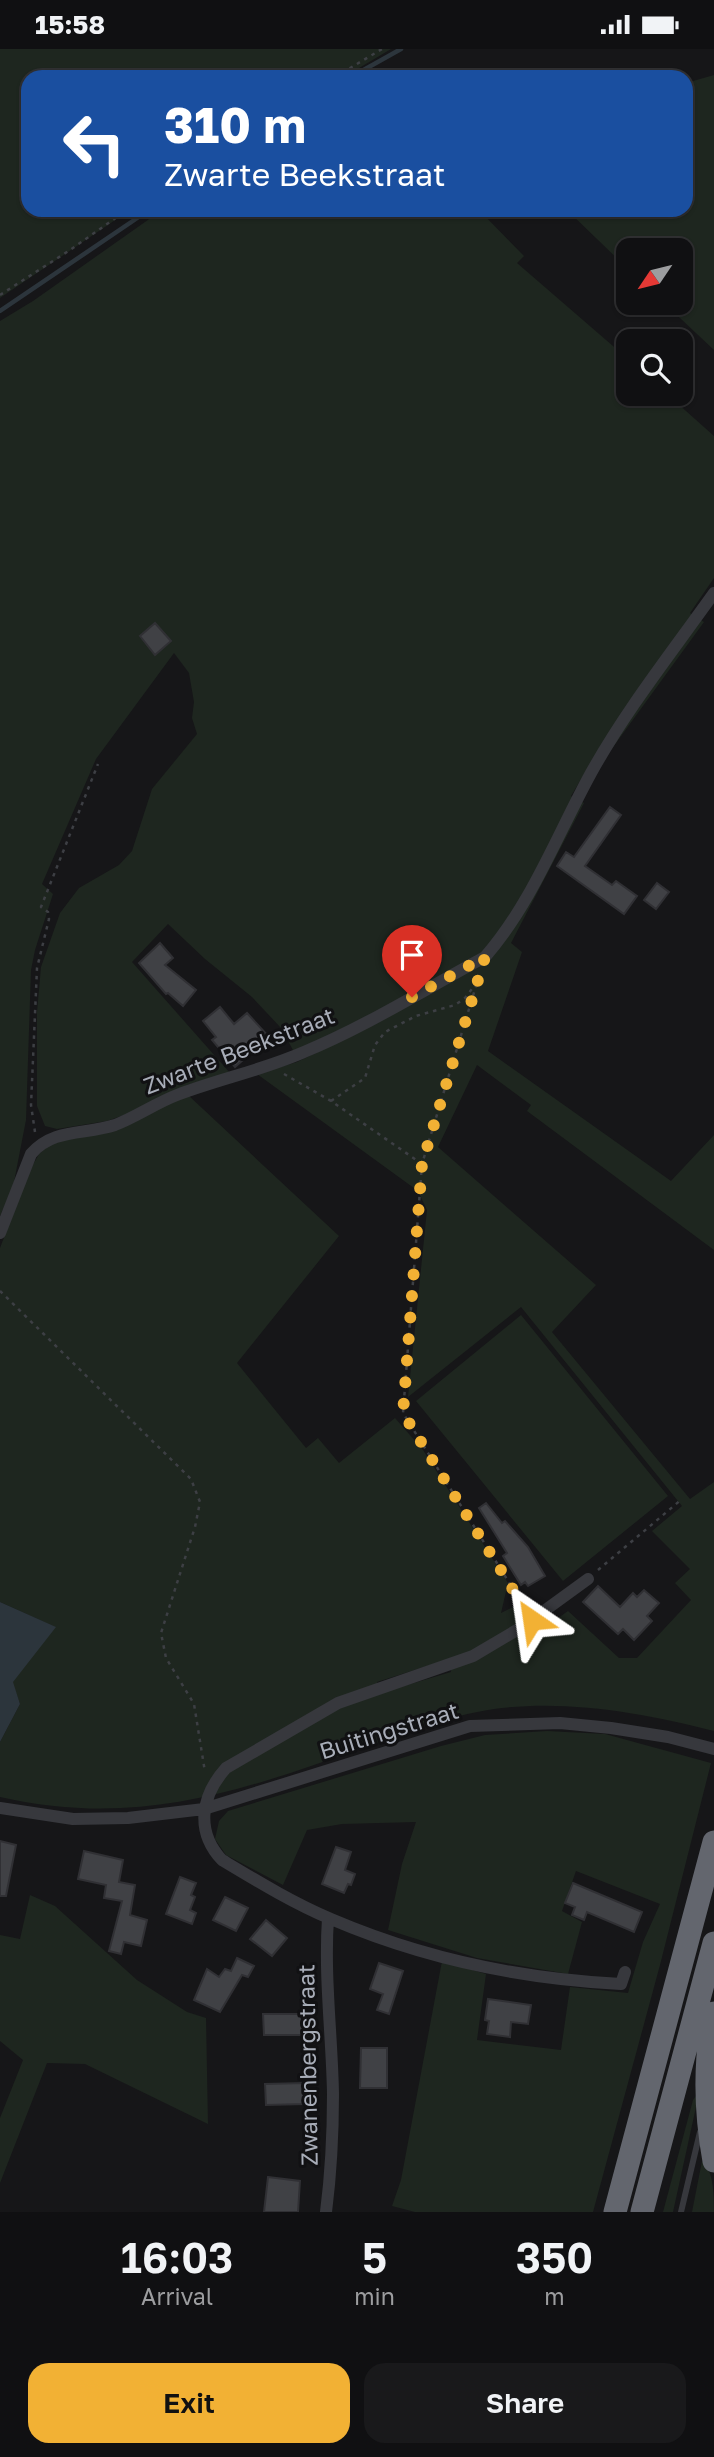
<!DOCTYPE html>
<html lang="en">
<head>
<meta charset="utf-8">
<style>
	:root { --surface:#101012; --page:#19191b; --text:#f1f3f6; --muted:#9c9d9f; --line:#303032; --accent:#f2b134 }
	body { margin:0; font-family:"Golos Text",sans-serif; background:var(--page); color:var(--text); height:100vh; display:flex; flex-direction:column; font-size:26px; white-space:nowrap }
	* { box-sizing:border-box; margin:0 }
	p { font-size:23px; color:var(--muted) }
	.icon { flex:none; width:38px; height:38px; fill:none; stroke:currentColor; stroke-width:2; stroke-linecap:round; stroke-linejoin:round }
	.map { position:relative; height:2163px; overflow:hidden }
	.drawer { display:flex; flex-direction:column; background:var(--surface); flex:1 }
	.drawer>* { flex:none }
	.hud { position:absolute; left:21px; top:21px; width:672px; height:147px; border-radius:21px; box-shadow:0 2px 5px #0004,0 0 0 2px var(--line); background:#1a4fa0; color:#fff; overflow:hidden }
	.needle { width:46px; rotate:235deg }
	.controls { position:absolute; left:616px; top:189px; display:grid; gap:14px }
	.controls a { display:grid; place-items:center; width:77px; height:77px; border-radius:14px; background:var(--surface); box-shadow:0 2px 5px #0004,0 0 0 2px var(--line); font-size:35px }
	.pin { position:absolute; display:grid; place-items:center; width:60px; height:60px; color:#fff; margin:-72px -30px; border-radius:50% 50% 50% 0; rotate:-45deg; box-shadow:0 0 7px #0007 }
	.pin .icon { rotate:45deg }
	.me { position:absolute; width:77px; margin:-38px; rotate:328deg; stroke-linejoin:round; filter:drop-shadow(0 0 5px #0008) }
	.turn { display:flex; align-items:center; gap:24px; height:147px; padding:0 28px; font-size:32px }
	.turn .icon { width:91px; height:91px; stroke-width:2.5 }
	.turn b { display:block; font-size:49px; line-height:60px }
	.eta { display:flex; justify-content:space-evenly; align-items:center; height:119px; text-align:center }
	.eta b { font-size:42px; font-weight:600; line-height:49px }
	.cta { display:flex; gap:14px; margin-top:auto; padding:14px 28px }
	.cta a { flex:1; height:80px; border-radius:21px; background:var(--accent); color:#111; font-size:28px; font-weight:600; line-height:80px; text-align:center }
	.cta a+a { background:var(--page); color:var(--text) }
	.status { display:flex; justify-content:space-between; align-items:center; height:49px; padding:0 35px; background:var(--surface); direction:ltr }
	.status svg { height:19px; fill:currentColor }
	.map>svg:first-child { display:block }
	.green { fill:#1e261f; fill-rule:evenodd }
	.water { fill:#2c353c }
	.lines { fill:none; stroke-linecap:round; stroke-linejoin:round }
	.stream { stroke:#2c353c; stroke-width:4.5 }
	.building { fill:#404145; stroke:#303034; stroke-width:2 }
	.path { stroke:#3d3f44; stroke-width:2.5; stroke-dasharray:3.5 5; stroke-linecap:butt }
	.lane { stroke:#37383d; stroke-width:6 }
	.street { stroke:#37383d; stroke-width:12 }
	.highway { stroke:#63666e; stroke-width:23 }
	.route { stroke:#f2b134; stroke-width:12; stroke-dasharray:0 21.6 }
	.labels { text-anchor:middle; stroke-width:6; stroke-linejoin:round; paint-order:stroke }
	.street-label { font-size:23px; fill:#a8adb8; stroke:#111113 }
</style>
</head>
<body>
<div class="status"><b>15:58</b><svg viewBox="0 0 49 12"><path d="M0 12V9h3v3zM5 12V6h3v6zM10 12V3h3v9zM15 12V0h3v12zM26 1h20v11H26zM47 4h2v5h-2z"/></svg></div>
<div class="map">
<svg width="714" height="2163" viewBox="0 0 714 2163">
	<rect width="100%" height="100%" fill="#161618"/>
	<path class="green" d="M0,0H391L344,28H28V161H130L0,249Z
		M714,26V301L664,254H681V201H628V220L567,161H686V34Z
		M162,161H479L524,207L517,214L628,310V345H667L714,387V529L690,564L704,573L608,705L600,699L571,747L584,754L511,894L522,903L488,1002L671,1132L714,1086V1201L527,1062L531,1056L477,1016L438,1098L596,1236L552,1283L690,1450L714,1433V1682C644,1664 566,1650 494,1660C446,1667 402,1686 357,1701C233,1745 133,1778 0,1748V1693L20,1655L12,1633L55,1578L0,1553V1199L30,1121L39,1105L51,1094L188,1046L339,1187L237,1314L306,1399L318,1389L339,1414L395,1369L423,1401L508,1534L501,1564L525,1552L541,1581L568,1562L619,1609H637L691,1551L675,1534L690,1520L652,1482L682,1457L521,1258L408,1348L427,1161L418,1142L257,1025L297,1013L342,991L314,995L294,1003L281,979L252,948L205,910L168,875L132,913L230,1024L187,1036L127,1065L107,1072L57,1080L45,1077L37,1057V963L41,918L60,864L79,839L119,816L132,802L152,740L197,685L192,669L194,653L189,624L174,604L96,710L42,835L53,845L35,901L31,921L26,1071L13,1138L0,1167V272L33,252ZM449,1610L451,1623L380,1644L377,1633Z
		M521,1266L668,1447L563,1532L416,1352Z
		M547,1682L605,1685L711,1714L660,1916L593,2163H415L392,2157L401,2131L442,1912L486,1925L477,1991L561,2001L570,1938L628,1944L643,1893L660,1855L576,1822L562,1862L582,1873L568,1925L477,1909L388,1881L402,1815L416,1773L342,1775L307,1781L283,1836L226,1806L215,1790L219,1772L228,1762L441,1697L485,1686Z
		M30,1846L55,1857L137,1931L187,1963L206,1969L208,2075L85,2015L47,2014L0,2134V2069L23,2011L0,1992V1886L20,1890Z
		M696,2047L698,2049L673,2163H663L693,2051Z
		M702,2112C714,2122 714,2147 714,2163H692Z"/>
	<path class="water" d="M0,1553L56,1578L13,1633L20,1655L0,1693Z"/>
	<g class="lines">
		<path class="stream" d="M351,28L401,0
			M0,262L149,161"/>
	</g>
	<path class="building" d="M155,574L171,592L155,606L140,587Z
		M610,758L621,766L585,817L612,836L616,832L637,847L624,865L557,817L566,803L574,808Z
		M657,834L669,843L656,860L644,851Z
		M160,894L173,909L165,916L196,941L183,957L168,944L166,945L139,914Z
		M220,958L234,975L247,964L269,988L235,1018L212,991L216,988L203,972Z
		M486,1454L502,1474L505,1472L528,1498L545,1527L528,1537L525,1533L521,1536L503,1507L507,1504L479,1459Z
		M598,1537L620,1558L633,1544L637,1548L644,1541L659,1554L647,1567L652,1572L634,1591L623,1580L618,1585L583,1553Z
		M0,1792L16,1796L6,1847H0Z
		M336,1798L351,1803L345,1821L355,1825L351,1836L348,1835L344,1844L322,1835Z
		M84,1802L123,1811L119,1833L135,1836L130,1866L147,1871L141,1897L124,1893L121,1905L109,1902L122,1852L104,1849L106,1836L78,1830Z
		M180,1828L196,1834L191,1846L195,1848L190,1861L196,1864L192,1875L166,1865Z
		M573,1834L642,1863L634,1883L587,1863L584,1871L572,1866L575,1858L565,1854Z
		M225,1848L248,1859L236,1882L213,1871Z
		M266,1871L287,1889L272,1907L250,1890Z
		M237,1909L254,1917L248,1928L242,1926L220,1963L194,1951L207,1920L219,1928L225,1920L231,1922Z
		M379,1914L403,1922L389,1965L377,1961L383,1945L370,1940Z
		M488,1950L531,1956L528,1975L511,1973L510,1988L487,1985L489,1972L485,1971Z
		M263,1965H303V1986H264Z
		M361,1999H387V2039H360Z
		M305,2034V2055L266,2056L265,2035Z
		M268,2128L300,2132L298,2163H264Z"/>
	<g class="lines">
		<path class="path" d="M335,28L382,0
			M0,246L70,201L127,161
			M479,927L422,1115L403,1364L525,1559
			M284,1025L331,1052L422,1115
			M331,1052L365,1029L375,996L385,983L416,967L455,956L465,949L475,936
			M35,1083L31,1056L37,919L49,870L48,863L41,858L98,715
			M0,1242L191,1430L200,1453L195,1478L161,1584L166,1609L194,1655L205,1723
			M598,1521L682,1450"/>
		<path class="lane" d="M681,2163L700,2083"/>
		<path class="street" d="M0,1184L31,1105C53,1079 85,1086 115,1076C136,1068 156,1054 177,1046C219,1030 263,1021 304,1003C367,977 425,940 485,908C532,854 557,786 591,724C626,661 672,603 714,544
			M588,1530L522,1578L473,1607L338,1654L226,1719C201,1747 195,1782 222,1811C257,1832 293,1854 331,1870C422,1909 522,1930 621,1935L625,1923
			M0,1759L73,1770L128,1769L204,1760L470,1677L560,1674L611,1679L668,1688L714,1700
			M326,2163C331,2124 333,2085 333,2045C332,1987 324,1928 328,1869"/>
		<path class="highway" d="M714,1964C704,2013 705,2062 714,2112
			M615,2163L714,1793
			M642,2163L714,1894"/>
	</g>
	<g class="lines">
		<path class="route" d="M412,948L485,908L422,1115L403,1364L532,1571"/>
	</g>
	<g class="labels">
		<g class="street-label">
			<text transform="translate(239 1002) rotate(-21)" y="8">Zwarte Beekstraat</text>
			<text transform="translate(389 1682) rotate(-17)" y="8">Buitingstraat</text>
			<text transform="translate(308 2016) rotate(-91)" y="8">Zwanenbergstraat</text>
		</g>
	</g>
</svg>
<div class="controls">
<a><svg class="needle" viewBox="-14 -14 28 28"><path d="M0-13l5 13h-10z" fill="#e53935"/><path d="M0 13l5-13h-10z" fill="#9c9d9f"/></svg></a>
<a><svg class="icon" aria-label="search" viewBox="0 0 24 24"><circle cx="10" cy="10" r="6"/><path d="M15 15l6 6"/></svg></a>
</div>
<div class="pin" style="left:412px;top:948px;background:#d93025"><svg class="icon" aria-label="arrive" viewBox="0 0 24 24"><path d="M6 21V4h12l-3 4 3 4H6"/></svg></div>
<svg class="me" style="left:532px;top:1571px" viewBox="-20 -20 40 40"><path d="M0-17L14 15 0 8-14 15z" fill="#f2b134" stroke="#fff" stroke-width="4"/></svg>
<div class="hud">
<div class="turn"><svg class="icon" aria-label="left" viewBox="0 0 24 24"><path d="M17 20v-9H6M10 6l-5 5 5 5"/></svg><div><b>310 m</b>Zwarte Beekstraat</div></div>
</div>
</div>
<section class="drawer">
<div class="eta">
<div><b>16:03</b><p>Arrival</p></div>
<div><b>5</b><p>min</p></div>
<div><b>350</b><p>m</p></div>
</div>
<div class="cta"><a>Exit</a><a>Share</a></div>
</section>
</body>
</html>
